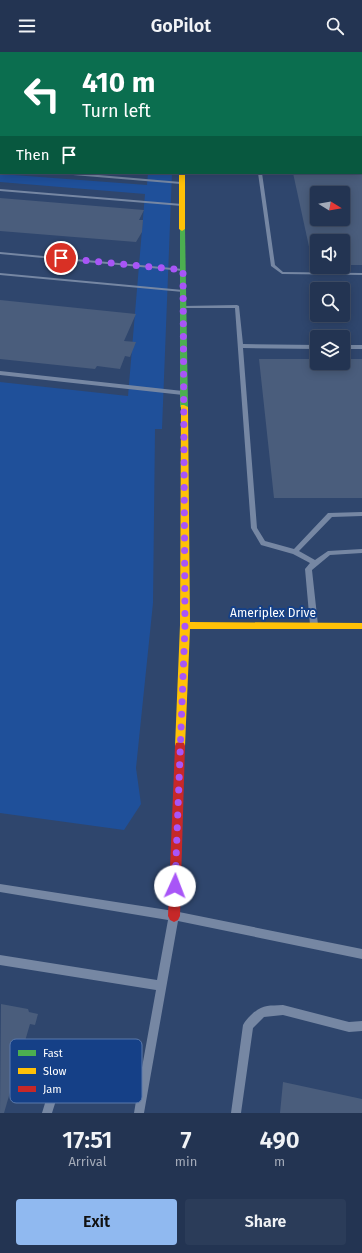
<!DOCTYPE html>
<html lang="en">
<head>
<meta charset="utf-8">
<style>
	:root { --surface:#233452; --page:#2b3c59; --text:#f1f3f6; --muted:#a3aab8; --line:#404f69; --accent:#90b9f0 }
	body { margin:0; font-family:"Fira Sans",sans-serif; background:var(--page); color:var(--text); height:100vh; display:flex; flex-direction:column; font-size:15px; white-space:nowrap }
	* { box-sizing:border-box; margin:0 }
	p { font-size:13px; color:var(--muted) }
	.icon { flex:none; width:22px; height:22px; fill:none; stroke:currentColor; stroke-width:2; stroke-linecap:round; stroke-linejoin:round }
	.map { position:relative; height:1061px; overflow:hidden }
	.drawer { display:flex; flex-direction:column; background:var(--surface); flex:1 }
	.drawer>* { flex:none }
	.banner { position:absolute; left:0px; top:0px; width:362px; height:122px; box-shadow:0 2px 10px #0003,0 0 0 1px var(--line); background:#0b6e4f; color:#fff; overflow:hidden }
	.needle { width:26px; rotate:101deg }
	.tools { position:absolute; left:310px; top:134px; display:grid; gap:8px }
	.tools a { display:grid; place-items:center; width:40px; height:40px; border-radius:4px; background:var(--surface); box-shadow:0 2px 10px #0003,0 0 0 1px var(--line); font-size:20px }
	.pin { position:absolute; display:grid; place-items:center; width:34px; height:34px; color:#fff; margin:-17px; border:2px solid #fff; border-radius:50%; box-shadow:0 1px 4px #0007 }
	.me { position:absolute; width:44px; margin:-22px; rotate:2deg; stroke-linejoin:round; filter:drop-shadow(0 0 3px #0008) }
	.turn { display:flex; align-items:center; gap:14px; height:84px; padding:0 16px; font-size:18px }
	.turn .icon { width:52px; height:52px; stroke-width:2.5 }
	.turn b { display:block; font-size:28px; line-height:34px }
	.then { display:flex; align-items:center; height:38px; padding:0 16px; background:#0003; gap:8px; font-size:15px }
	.eta { display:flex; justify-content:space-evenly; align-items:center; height:68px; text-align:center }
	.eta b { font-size:24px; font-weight:600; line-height:28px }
	.button { display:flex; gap:8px; margin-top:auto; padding:8px 16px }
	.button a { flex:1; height:46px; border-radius:4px; background:var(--accent); color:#111; font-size:16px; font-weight:600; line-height:46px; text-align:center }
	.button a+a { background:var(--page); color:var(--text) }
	header { display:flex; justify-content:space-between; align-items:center; height:52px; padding:0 16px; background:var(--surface); font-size:18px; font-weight:600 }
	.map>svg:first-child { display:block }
	.green { fill:#1f509a }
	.building { fill:#4a5d7c; fill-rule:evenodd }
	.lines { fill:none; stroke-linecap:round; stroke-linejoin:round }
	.lane { fill:#7687a3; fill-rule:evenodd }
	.street { fill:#7687a3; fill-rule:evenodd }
	.fast { fill:#4caf50; fill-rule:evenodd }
	.slow { fill:#ffc107; fill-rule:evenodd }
	.jam { fill:#c62828; fill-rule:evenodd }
	.route { stroke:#a855f7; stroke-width:7; stroke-dasharray:0 12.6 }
	.labels { text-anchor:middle; stroke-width:4; stroke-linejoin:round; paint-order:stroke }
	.street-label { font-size:12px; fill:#fff; stroke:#154087 }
	.key { fill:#154087; stroke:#5b79ab; stroke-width:1 }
	.key-label { font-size:11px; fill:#fff }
</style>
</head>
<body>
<header><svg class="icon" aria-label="menu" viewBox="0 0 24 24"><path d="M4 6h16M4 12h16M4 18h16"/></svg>GoPilot<svg class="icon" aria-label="search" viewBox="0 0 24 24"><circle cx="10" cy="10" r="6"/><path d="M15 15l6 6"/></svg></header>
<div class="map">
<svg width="362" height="1061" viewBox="0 0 362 1061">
	<rect width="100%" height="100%" fill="#2f466d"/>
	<path class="green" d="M148,121H172L162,377H155L153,551L136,716L141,752L124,778L0,761V330L128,344L145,142L0,130V122L147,133Z"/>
	<path class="building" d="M293,121H362V213H343V189H317V213H313ZM317,141H343V167H317Z
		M0,146L144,158L139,168H143L142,180L136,190L0,179Z
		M0,248L136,262L124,289L136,290L130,305L125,304L120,317L97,314L95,317L0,307Z
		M259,307H317V311H343V307H362V446H274Z
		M1,952L28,957L29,960L38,962L35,973L30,972L4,1061H0Z
		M283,1030L362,1047V1061H280Z"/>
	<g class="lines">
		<path class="lane" d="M0,10H1V12H0Z
			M361,30H362V32H361Z
			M0,50H1V52H0Z
			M0,64H1V66H0Z
			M0,115H1V117H0Z
			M59,121H75L181,130L183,131L181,132L61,122Z
			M258,121H262L275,213L283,220L362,221V223L282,222L271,214Z
			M0,137L182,152L184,153L182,154L0,139Z
			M0,200L183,217L185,218L183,219L0,202Z
			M0,221L183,238L185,239L183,240L0,223Z
			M237,253L239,254L243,292L317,293V297L243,296L257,476L265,489L294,497L328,461L362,460V464L332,465L299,499L315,508L328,499L362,497V501L330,503L312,518L318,573L317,575H311L310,573L305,517L310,511L293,502L261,493L251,476L235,256H183L181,255L183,254Z
			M343,293H362V297H343Z
			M0,319L183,339L186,341L183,343L0,323Z
			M0,832L174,859L362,897V907L178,869L144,1061H134L139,1031L80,1017H66L52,1061H42L57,1012L58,1008C75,1001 122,1016 141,1021L156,938L0,913V903L157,928L168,868L0,840Z
			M283,953L349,970L362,969V979L349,980L283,963L264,965L253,976L241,1061H231L243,973C245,969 248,966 251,963C263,952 268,954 283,953Z"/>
		<path class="street" d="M39,0H62L63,1H40Z
			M183,0H189V1H183Z"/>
		<path class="fast" d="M180,176L185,177L188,355L184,357L180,355Z"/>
		<path class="slow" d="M179,121H185V177L182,179L179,177Z
			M181,353H184L188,355L190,570L362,571V577H190L185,694L184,697L180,698L176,697L175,694L180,573Z"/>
		<path class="jam" d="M180,690L184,691L185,694L180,864L178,868L174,870L170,868L168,864L175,694L176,691Z"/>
	</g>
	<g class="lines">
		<path class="route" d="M61,206L183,218L185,573L175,834"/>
	</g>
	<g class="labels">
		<g class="street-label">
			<text x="273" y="565">Ameriplex Drive</text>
		</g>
	</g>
	<rect x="10" y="987" width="132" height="64" rx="6" class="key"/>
	<rect x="18" y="998" width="18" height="6" fill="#4caf50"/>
	<rect x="18" y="1016" width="18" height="6" fill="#ffc107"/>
	<rect x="18" y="1034" width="18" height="6" fill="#c62828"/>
	<g class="key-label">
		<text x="43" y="1005">Fast</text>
		<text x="43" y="1023">Slow</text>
		<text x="43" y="1041">Jam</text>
	</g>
</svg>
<div class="tools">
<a><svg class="needle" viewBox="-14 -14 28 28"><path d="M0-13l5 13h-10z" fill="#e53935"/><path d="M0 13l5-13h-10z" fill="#a3aab8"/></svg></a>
<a><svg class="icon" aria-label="sound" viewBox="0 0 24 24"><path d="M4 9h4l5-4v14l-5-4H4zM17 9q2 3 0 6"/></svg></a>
<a><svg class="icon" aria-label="search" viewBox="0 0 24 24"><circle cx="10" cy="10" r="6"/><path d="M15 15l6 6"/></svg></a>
<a><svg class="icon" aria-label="layers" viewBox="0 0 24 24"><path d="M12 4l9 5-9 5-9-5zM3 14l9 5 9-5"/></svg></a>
</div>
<div class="pin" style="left:61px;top:206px;background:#d93025"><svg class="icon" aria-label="arrive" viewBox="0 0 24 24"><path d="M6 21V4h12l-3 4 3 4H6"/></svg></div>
<svg class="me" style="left:175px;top:834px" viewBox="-20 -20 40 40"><circle r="19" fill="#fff"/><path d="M0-13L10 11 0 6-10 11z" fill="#a855f7"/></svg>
<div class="banner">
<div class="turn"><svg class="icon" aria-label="left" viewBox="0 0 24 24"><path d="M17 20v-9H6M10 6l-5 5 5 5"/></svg><div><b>410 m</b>Turn left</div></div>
<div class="then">Then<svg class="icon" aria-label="arrive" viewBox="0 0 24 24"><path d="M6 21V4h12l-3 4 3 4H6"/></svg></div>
</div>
</div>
<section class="drawer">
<div class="eta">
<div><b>17:51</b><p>Arrival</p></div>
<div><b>7</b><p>min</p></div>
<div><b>490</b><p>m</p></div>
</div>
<div class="button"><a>Exit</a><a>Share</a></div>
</section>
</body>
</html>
